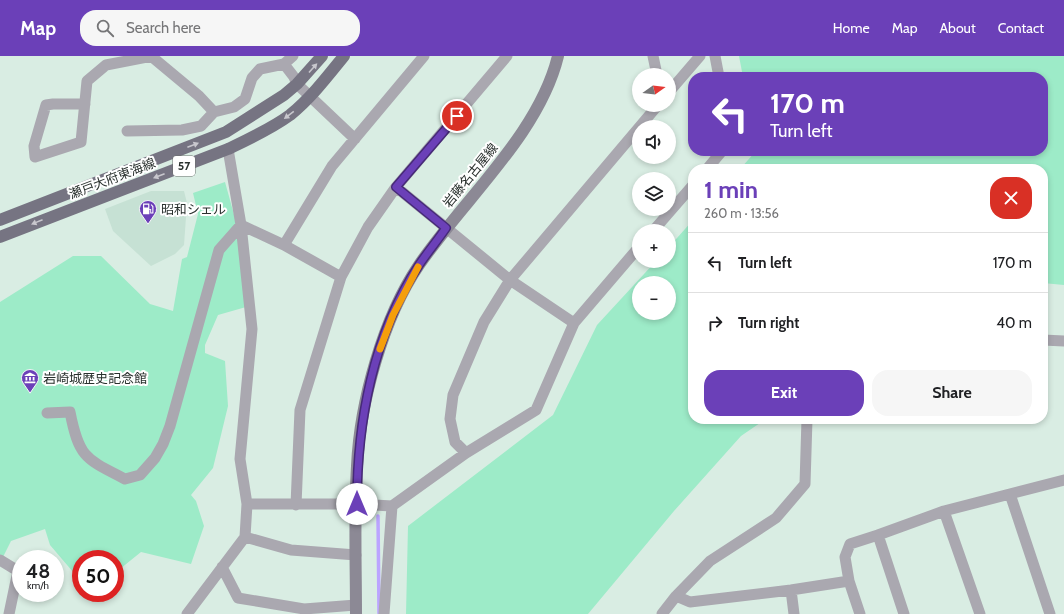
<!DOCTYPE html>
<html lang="en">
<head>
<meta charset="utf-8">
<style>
	:root { --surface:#fff; --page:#f6f6f6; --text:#202124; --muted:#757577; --line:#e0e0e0; --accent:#6b40b8 }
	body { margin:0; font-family:Cabin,"Noto Sans JP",sans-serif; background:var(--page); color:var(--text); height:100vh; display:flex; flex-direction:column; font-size:15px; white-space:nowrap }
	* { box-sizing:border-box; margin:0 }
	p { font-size:13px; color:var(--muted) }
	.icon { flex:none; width:22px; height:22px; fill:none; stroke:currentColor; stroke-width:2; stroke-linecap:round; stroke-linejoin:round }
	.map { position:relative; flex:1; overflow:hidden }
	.sheet { position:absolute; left:688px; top:108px; width:360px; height:260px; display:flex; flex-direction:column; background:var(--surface); border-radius:16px; box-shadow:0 2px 6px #0003 }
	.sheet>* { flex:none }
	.top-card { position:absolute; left:688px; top:16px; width:360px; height:84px; border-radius:16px; box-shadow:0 2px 6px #0003; background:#6b40b8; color:#fff; overflow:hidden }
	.needle { width:26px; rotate:76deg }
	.fabs { position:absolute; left:632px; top:12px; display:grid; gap:8px }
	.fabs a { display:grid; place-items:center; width:44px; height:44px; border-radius:50%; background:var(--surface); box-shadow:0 2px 6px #0003; font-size:20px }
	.speed { position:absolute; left:12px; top:494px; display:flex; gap:8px; font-size:20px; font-weight:700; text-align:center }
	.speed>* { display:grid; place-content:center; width:52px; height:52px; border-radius:50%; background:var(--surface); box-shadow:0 2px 6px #0003; line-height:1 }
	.speed small { font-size:10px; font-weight:400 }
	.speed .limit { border:6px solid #d22; background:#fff; color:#111 }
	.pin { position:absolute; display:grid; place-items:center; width:34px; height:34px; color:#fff; margin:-17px; border:2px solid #fff; border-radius:50%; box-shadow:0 1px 4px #0007 }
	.me { position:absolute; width:44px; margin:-22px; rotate:0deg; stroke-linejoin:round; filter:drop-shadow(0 0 3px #0008) }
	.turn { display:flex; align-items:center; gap:14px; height:84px; padding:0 16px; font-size:18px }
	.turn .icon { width:52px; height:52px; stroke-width:2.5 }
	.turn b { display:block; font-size:28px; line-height:34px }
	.round { display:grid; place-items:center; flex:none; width:42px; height:42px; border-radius:16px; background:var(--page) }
	.head { display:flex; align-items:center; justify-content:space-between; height:68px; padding:0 16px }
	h1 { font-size:24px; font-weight:700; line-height:30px; color:var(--accent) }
	.primary-button { display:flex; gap:8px; margin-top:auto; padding:8px 16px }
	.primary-button a { flex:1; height:46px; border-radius:16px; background:var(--accent); color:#fff; font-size:16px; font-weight:700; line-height:46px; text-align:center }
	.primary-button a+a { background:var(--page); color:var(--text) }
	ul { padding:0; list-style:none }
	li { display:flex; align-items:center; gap:12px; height:60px; padding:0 16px; border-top:1px solid var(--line) }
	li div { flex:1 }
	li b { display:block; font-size:15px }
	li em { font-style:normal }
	header { display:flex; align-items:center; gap:24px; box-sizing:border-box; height:56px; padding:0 20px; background:var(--accent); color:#fff }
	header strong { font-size:19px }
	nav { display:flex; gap:22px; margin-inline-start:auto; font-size:14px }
	.search { width:280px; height:36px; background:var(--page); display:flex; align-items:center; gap:10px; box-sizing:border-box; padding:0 14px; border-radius:16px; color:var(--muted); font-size:15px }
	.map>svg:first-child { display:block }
	.built { fill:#c6e1d4 }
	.green { fill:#9debc8; fill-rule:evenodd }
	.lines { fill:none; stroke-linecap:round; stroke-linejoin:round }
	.stream { stroke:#bba4ff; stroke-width:3.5 }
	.street { stroke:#aaa8b0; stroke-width:11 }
	.secondary { stroke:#8c8995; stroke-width:12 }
	.primary { stroke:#767482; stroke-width:12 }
	.oneway { fill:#c8c7cd }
	.route-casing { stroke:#462a78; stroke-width:10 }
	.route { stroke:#6b40b8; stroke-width:7 }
	.slow { stroke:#f59e0b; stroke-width:7 }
	.labels { text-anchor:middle; stroke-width:4; stroke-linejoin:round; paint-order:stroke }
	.shield { fill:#fff; stroke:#6a6f6d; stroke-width:1 }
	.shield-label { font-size:12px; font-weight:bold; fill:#2a312e }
	.street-label { font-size:13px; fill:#2a312e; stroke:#fff }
	.poi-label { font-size:13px; fill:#2a312e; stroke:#fff; text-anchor:start }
</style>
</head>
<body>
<header>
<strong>Map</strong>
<div class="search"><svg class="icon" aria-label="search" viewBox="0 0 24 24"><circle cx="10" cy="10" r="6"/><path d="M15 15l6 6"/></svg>Search here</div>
<nav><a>Home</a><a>Map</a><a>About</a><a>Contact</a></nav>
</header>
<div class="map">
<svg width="1064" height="558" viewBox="0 0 1064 558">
	<rect width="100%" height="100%" fill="#d9ede3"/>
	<path class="built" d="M151,135H184L187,147L184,189L175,198L151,210L113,175L105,153Z"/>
	<path class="green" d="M739,0H1064V229L1043,227V113H740L756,95H1043V21H743Z
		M225,126L238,173L246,251L218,259L205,289V297L225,305L228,350L213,412L191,439L196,445L204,470L191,508L141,496L115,517V503H81V523H79L50,489L45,473L11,485L2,503H0V246L73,200H101L150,248L173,255L182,203L187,201L198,158L193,137Z
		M693,164V363H766L741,380L674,455L588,558H406L408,470L553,359L597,269L656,205H669V191ZM639,227H669V257H639Z"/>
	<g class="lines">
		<path class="stream" d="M378,460L379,557"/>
		<path class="street" d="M151,0L199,40L214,56
			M293,0L284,8L294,21L297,28L355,83
			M653,0L657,19
			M715,0L719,21
			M669,36L700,0
			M85,48H53L46,49L34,90L35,101L81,86L87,25L106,9L152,0
			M127,75L182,74L201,70L214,56L234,51L245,43L252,22L260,13L284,8
			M707,113L722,95
			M396,131L510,224L574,267
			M241,169L284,189L341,221
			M653,175L693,129
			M284,189L332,110L424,0
			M1043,284L1064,285
			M47,357L70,356C79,402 86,403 125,423L140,419L155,402L163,388L170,370L219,194L241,169
			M466,397L455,386L450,363L453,339L484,266L510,224L658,49
			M1010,438L1050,558
			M247,448H357L392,450L466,397L536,354L574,267L639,191
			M296,449L300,354L341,221L368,171L396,131L507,0
			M944,455L980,558
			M245,481L291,494L356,499
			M0,504L18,515L9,558
			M222,511L238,542L304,553L356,549
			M791,534L794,558
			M676,540L690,546L791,534L849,525
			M187,558L245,481L247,448L240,403L252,273L241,169L228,93
			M384,558L392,450
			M662,558L676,540L710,505L776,462L805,428L807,363
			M860,558L849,525L845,501L850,488L878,479
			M904,558L878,479L944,455L1064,424"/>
		<path class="secondary" d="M356,558C356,509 354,459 357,410C360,346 383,262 419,209C464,143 539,78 558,0"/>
		<path class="primary" d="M0,164L226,76L284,39L297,28L322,0
			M0,181L228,93C249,83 271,73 290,59C311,42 327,21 344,0"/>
	</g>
	<defs><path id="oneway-solid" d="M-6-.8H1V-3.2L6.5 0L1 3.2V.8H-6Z"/></defs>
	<g class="oneway">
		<use href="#oneway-solid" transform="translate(313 12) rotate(-48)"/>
		<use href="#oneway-solid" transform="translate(289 59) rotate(143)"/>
		<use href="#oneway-solid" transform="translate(193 89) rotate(-21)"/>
		<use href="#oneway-solid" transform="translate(159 120) rotate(159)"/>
		<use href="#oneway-solid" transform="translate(37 166) rotate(158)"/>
	</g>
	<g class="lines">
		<defs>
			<path id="route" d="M357,448C357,366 373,279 419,209C427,197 437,185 446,172L396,131L457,60"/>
		</defs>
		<use href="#route" class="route-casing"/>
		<use href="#route" class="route"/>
		<path class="slow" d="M380,293L393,259L418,211"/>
	</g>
	<defs>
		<symbol id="fuel-pin" viewBox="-11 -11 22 30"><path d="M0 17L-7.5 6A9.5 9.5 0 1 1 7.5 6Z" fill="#6b40b8" stroke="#fff"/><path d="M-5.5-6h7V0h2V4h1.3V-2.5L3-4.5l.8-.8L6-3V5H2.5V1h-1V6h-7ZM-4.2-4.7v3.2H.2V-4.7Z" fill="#fff"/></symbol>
		<symbol id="museum-pin" viewBox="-11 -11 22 30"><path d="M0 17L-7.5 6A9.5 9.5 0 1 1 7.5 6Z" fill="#6b40b8" stroke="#fff"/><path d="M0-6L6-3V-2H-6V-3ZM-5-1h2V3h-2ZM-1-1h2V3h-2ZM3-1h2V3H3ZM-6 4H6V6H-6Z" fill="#fff"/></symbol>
	</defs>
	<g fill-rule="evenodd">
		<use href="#fuel-pin" x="138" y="143" width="20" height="27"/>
		<use href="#museum-pin" x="20" y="312" width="20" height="27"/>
	</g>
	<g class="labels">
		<rect class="shield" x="173" y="100" width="22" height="20" rx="3"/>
		<g class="shield-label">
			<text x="184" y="114">57</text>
		</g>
		<g class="street-label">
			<text transform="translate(470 119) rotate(-51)" y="5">岩藤名古屋線</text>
			<text transform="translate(112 122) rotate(-21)" y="5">瀬戸大府東海線</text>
		</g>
		<g class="poi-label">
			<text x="161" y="158">昭和シェル</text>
			<text x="43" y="327">岩崎城歴史記念館</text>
		</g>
	</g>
</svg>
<div class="fabs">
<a><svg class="needle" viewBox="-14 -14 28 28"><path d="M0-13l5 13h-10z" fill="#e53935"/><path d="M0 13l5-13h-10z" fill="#757577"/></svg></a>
<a><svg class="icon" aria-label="sound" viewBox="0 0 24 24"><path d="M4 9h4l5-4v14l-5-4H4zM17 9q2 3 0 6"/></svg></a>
<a><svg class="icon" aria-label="layers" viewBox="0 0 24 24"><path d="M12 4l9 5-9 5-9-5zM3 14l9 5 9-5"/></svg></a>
<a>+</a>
<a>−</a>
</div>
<div class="speed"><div>48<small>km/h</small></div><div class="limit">50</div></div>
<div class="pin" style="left:457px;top:60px;background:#d93025"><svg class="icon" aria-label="arrive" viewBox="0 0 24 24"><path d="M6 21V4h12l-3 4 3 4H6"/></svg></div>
<svg class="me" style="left:357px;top:448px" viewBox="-20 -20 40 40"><circle r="19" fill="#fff"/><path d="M0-13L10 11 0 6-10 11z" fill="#6b40b8"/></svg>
<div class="top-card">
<div class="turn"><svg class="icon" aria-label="left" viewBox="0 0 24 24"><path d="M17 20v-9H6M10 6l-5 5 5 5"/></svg><div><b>170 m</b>Turn left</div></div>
</div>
<section class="sheet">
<div class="head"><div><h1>1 min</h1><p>260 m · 13:56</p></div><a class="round" style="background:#d93025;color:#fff"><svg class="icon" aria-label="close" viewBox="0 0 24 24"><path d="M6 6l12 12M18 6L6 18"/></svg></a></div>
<ul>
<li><svg class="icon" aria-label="left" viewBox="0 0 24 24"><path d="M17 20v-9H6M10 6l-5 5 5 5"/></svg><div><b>Turn left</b></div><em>170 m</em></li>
<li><svg class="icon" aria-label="right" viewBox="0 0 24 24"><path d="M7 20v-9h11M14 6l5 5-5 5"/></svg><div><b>Turn right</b></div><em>40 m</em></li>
</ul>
<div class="primary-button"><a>Exit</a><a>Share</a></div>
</section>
</div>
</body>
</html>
